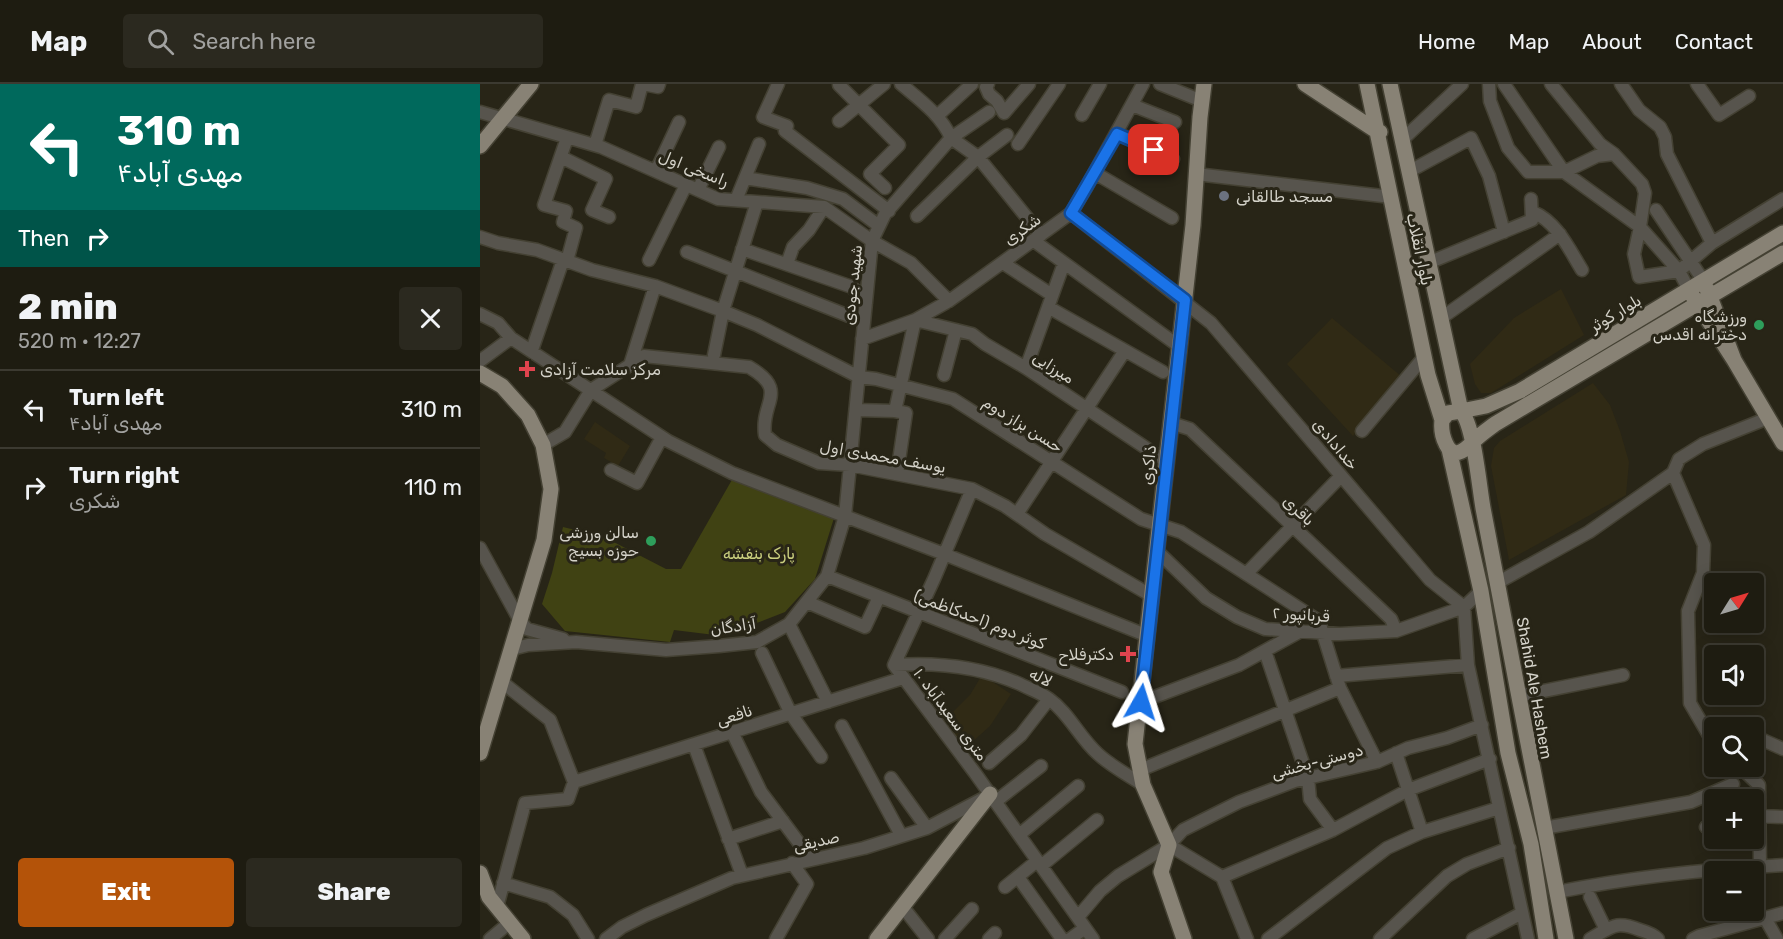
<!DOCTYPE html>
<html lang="en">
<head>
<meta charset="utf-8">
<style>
	:root { --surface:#1e1c11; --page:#2b291f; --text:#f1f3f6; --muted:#a1a19f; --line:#3c3a31; --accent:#b45309 }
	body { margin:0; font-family:Rubik,Vazirmatn,sans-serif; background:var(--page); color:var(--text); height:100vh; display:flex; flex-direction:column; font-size:22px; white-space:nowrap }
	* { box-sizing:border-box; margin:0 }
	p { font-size:20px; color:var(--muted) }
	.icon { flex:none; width:33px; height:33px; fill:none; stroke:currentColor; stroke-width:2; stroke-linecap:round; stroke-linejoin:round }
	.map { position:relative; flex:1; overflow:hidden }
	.details { display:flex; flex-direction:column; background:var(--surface); width:480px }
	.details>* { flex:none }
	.top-card { background:#00695c; color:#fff; overflow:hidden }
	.needle { width:39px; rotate:53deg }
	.controls { position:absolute; left:1224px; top:489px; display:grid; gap:12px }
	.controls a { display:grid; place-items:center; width:60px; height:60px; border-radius:6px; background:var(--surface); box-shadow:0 3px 15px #0003,0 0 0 2px var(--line); font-size:30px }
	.pin { position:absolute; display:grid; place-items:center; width:51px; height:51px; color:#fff; margin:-26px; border-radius:12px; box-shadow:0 3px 9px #0006 }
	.me { position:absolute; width:66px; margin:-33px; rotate:6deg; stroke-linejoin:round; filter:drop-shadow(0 0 4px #0008) }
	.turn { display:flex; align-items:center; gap:21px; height:126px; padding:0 18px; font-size:27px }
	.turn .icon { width:78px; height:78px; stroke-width:2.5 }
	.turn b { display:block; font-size:42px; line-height:51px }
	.then { display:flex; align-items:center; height:57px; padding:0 18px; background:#0003; gap:12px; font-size:22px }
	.round { display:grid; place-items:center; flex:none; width:63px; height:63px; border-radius:6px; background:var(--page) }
	.headline { display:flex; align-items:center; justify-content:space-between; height:102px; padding:0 18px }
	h1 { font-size:36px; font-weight:800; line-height:45px }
	.cta { display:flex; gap:12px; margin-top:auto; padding:12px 18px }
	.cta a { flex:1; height:69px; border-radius:6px; background:var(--accent); color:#fff; font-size:24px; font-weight:800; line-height:69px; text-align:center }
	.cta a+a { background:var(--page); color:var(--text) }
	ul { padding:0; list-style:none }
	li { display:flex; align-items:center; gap:18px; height:78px; padding:0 18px; border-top:2px solid var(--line) }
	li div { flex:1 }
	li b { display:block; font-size:22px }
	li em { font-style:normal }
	header { display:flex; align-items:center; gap:36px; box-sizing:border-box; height:84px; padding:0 30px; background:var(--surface); border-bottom:2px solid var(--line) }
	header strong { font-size:28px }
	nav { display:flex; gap:33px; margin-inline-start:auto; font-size:21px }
	.search { width:420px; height:54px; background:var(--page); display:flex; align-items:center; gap:15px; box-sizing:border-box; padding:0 21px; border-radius:6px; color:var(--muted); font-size:22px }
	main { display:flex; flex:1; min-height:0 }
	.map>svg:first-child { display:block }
	.built { fill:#302a15 }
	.green { fill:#404213 }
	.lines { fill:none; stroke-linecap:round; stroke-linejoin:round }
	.minor-casing { stroke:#444133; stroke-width:15 }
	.major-casing { stroke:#444133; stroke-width:18 }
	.minor { stroke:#57544d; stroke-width:12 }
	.major { stroke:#888275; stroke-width:15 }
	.route-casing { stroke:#114b97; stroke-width:15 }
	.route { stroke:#1a73e8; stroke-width:10 }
	.worship-dot { fill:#6b7280; stroke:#282517; stroke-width:2 }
	.leisure-dot { fill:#2e9e5b; stroke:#282517; stroke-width:2 }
	.health-dot { fill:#e0444e; stroke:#282517; stroke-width:2 }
	.labels { text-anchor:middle; stroke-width:6; stroke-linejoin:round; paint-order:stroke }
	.street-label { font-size:16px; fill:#d4d2c9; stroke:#282517 }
	.poi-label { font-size:16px; fill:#d4d2c9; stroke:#282517; text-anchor:end }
	.park-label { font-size:16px; fill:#cacf7e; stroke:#282517 }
</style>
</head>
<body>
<header>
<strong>Map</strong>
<div class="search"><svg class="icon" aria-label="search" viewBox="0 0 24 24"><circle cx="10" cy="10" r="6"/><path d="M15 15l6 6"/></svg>Search here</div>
<nav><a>Home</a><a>Map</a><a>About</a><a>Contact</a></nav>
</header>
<main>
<section class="details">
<div class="top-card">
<div class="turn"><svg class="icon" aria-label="left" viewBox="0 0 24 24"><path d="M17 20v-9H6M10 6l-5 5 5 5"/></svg><div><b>310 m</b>مهدی آباد۴</div></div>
<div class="then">Then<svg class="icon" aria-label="right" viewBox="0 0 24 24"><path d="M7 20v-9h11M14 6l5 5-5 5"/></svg></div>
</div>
<div class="headline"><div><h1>2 min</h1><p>520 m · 12:27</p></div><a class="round"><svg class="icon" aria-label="close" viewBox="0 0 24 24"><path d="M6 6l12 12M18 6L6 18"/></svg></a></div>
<ul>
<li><svg class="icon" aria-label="left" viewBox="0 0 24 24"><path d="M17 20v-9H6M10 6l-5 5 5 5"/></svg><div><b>Turn left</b><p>مهدی آباد۴</p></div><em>310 m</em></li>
<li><svg class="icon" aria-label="right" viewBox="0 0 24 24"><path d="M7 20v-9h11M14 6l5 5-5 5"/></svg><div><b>Turn right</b><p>شکری</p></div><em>110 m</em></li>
</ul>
<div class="cta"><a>Exit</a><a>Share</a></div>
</section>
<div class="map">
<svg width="1303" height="855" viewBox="0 0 1303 855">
	<rect width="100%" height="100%" fill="#282517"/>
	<path class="built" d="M1081,205L1104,251L1011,309H1001L995,300L990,280L1034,234Z
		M852,234L922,293L873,352L807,280Z
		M1113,299L1130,321L1140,347L1149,378L1146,411L1029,476L1011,382L1014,364L1020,357Z
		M115,338L150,362L138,382L124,374L126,369L104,355Z
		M502,591L531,610L510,642L482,667L462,639L490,611Z"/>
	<path class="green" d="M253,394L354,434L335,495L305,528L243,552L194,546L190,558L85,547L62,520L72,489L83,443L124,453L186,485H201Z"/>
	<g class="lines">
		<defs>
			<path id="minor" d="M163,0L178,3L179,0
				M298,0L283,33L307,42L305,47L409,127
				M508,0L506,3L509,10L517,17L524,29L549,0
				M680,0L722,17
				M1009,0L1010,17L1028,64L1048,88H1084L1117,72L1134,70
				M1024,0L1084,88L1160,143L1154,170L1159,193L1199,187L1232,159L1303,115
				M1071,0L1120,60L1134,70L1162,100L1165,109L1160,143L1199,187L1209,206
				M1141,0L1159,26L1180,43L1185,53L1187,70L1232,159
				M1217,0L1239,31L1269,12
				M359,1L419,61L390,90L405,104
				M652,21L695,38
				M0,28L121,63L238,115L344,123L392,157L431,179L469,217
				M509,28L471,54L498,73L561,151
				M602,31L620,0
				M457,32L492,0
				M359,37L404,0
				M637,49L693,75
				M922,56L982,0
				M538,60L579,0
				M115,61L129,16L156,23L162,0
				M81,73L126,95L112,126L129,133
				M176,87L199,38
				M928,88L991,54L1009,92L1024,148
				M615,89L692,134
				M716,90L911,113
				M265,94L279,60
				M218,106L239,63
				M256,116L265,94L327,104L363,115L399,142
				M1176,126L1223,196
				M1053,128C1077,138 1089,165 1102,186
				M591,129L731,239L950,496L984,523
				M437,132L498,73L527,51
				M0,153L18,159L57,166L112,186L175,202L243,227L277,241L379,293L396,295L473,315L661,435L701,448L839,537L860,604L897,678
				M554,157L700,263
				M262,165L372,203L386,219
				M207,168L384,238
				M169,176L206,101
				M87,177L96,144L83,138L86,127L64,121L87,54
				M523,179L572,211
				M948,179L1052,136L1051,115
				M307,180L313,163L329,146L344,123
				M568,223L683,288
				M0,230L18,239L31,254
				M960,235L1080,150
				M382,255L435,236L469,217L591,129L606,104L663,0
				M52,266L83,176
				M234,271L243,227L277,118
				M0,277L31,254L188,357L252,389L464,470L668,552
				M150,281L175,202
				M546,284L584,179
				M464,291L476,246
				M376,326L415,327
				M691,339L710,345L911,535L916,547
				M882,347L944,273
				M63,361L85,348L111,306L164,272L269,283C310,307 280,318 285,351L297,361L339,379L370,381L492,405L525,422L565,450L672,512
				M131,386L157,399L182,353
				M1193,389L1224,461L1223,489L1208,527L1210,619L1234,660
				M417,390L426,329L415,327L435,236L492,250L505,260L546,284L687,378
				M492,405L454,495L414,581L495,689L613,855
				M537,430L644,268
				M0,464L40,537L47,545L83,555
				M677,467L726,514L757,533L785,545L860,550L916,547L984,523L1001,507
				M767,489L861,392
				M347,492L642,608
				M1017,499L1109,448L1193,389L1199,375L1223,360L1288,334
				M327,518L385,543L399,513
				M984,523L988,581L1048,855
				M309,540L348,618
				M32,565L48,561L96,558L186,566L239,562L277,558L309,540L347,492L365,432L392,157L405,130L471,54C461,31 440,16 421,0
				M785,567L828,694L830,715L853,746
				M282,569L311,630L341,673
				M414,581C458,578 499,582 540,600C549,605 560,608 569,615C589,629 599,653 618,670C631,682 648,691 663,701
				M856,592L988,581
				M1039,612L1143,591
				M661,618L759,581L821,547
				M362,642L421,751
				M252,648L281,708L331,775
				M1274,655L1285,657L1303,665
				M214,661L262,791
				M916,669L942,748
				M509,679L541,651L569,615
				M1259,682L1279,701L1280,782
				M660,686L860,604
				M411,694L447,744
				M94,698L423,594
				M515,718L561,682
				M1279,732L1303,733
				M1226,743L1234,739
				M1064,744L1211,718L1253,700
				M539,751L598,702
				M248,755L303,737
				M689,761L742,793L767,855
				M561,782L617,736
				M538,793L582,855
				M742,793L853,746L928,706L1010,675
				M23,799L70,813L93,831L108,855
				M525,803L557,777
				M1077,808C1151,793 1228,785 1303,781
				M1110,813L1126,846
				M422,822L448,855
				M17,823L45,719L88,715L94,698L70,636L22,598
				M598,833L620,807L638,792L689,761L703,746L759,718L815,697L897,678L928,664L967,654L1002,641
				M10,855L29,839
				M126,855L142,843L166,831L252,794L384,764L447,744L506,713
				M296,855L327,800L312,779
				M465,855L492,825
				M509,855L515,849
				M590,855L605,844
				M788,855L907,764L942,748L1019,724
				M900,855L967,792L987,780L1029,764
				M993,855L1042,829
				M1110,855C1132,843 1135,836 1160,846C1167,848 1173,850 1178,855
				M1213,855L1219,852L1285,834
				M1297,855L1285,834L1303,829"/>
			<path id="major" d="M825,0L898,48H900
				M887,0L948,291L962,336
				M910,0L981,327L1006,322L1040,307L1303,149
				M0,62L51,0
				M1212,211L1254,276L1227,205
				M1254,276L1303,359
				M0,289L22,302L48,331L63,361L71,405L64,456L0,669
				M969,365L1001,507L1028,669L1051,760L1066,855
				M0,789L9,813L43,855
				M397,855L510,710
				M704,855L681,788L689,761L663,701L655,660L713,141L720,33L724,0
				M1086,855C1058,711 1030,568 1003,424C999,402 994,341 981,327L968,329L962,336C961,344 962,352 966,360C973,375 983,368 992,359C998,352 1007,346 1015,340L1303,169"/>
		</defs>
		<use href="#minor" class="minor-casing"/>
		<use href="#major" class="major-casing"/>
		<use href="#minor" class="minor"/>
		<use href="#major" class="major"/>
	</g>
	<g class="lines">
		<defs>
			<path id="route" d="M661,618L705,216L591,129L637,50L674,66"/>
		</defs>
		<use href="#route" class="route-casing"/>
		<use href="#route" class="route"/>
	</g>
	<circle class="worship-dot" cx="744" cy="112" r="6"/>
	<g class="leisure-dot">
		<circle cx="1279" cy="241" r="6"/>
		<circle cx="171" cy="457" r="6"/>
	</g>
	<g class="health-dot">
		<path d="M44 276h6v6h6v6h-6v6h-6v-6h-6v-6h6z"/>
		<path d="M645 561h6v6h6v6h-6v6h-6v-6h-6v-6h6z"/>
	</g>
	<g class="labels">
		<g class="street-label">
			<text transform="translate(214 84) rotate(22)" y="6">راسخی اول</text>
			<text transform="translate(542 145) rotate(-36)" y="6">شکری</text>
			<text transform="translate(940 165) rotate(78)" y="6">بلوار انقلاب</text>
			<text transform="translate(372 201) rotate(-84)" y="6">شهید جودی</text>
			<text transform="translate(1135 229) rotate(-31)" y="6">بلوار کوثر</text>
			<text transform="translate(574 283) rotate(33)" y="6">میرزایی</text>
			<text transform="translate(543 340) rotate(32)" y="6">حسن بزاز دوم</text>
			<text transform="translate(856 360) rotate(50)" y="6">خدادادی</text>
			<text transform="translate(403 372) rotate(10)" y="6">یوسف محمدی اول</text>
			<text transform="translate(668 381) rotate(-84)" y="6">ذاکری</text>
			<text transform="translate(819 426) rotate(43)" y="6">باقری</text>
			<text transform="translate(821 530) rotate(4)" y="6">قربانپور ۲</text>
			<text transform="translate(500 535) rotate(21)" y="6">کوثر دوم (احدکاظمی)</text>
			<text transform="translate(253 542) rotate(-9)" y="6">آزادگان</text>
			<text transform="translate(561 593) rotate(27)" y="6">لاله</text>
			<text transform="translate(1055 604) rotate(80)" y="6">Shahid Ale Hashem</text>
			<text transform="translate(471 630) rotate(53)" y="6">۱۰ متری سعیدآباد</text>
			<text transform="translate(254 631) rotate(-18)" y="6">نافعی</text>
			<text transform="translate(837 677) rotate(-15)" y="6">دوستی-بخشی</text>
			<text transform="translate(336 757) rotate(-13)" y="6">صدیقی</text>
		</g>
		<g class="poi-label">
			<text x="756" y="118" text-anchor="start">مسجد طالقانی</text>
			<text x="1267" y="238">ورزشگاه<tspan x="1267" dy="18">دخترانه اقدس</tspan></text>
			<text x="60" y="291" text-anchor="start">مرکز سلامت آزادی</text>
			<text x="159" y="454">سالن ورزشی<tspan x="159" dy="18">حوزه بسیج</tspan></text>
			<text x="634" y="576">دکترفلاح</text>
		</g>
		<g class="park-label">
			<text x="279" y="475">پارک بنفشه</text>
		</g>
	</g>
</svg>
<div class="controls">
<a><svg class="needle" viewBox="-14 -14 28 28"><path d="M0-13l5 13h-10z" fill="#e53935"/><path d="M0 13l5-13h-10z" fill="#a1a19f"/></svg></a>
<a><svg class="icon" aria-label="sound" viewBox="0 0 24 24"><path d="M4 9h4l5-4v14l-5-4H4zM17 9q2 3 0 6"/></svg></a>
<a><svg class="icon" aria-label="search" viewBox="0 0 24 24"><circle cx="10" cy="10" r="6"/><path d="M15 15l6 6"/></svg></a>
<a>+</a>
<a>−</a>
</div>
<div class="pin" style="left:674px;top:66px;background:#d93025"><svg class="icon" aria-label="arrive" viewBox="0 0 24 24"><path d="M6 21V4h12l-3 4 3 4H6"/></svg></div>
<svg class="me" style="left:661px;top:618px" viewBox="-20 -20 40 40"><path d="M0-17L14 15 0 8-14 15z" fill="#1a73e8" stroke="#fff" stroke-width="4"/></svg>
</div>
</main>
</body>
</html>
